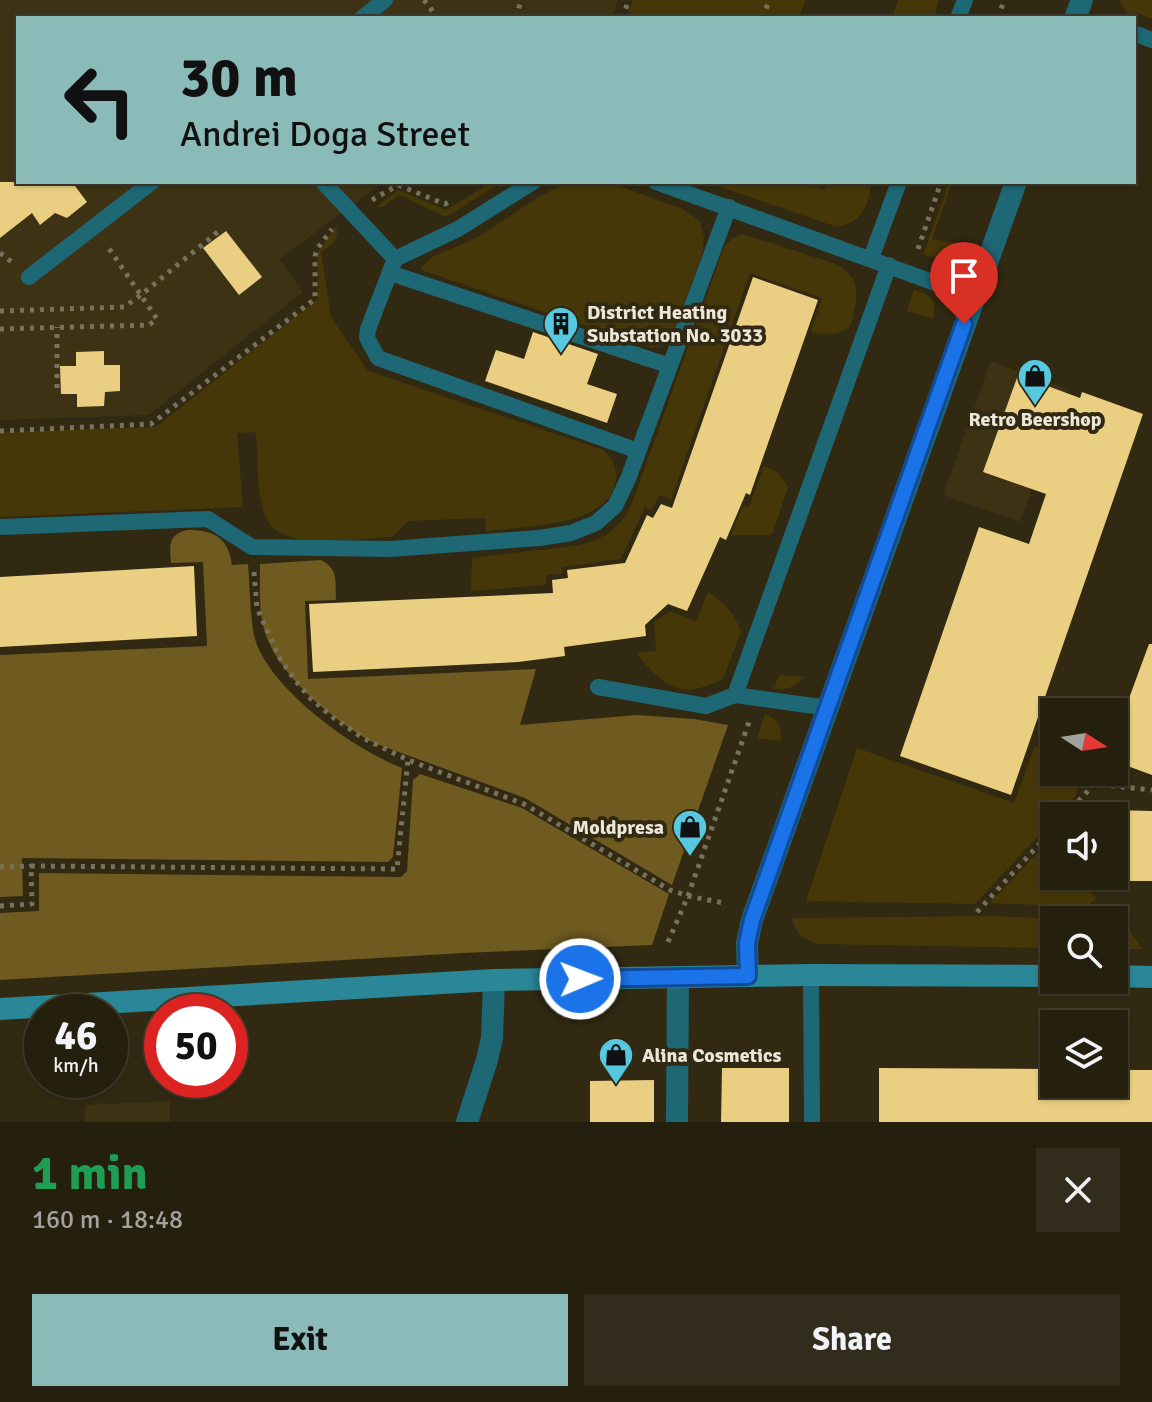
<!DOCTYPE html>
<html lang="en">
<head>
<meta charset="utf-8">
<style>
	:root { --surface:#251f0e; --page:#312c1c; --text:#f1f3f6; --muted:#a3a29e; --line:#423d2e; --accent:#8bbbb9 }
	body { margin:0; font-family:Signika,sans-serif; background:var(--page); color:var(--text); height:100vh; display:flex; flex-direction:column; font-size:30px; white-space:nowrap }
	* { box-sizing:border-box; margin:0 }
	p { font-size:26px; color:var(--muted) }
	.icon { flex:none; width:44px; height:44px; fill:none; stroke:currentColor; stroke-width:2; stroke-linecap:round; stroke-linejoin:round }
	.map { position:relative; height:1122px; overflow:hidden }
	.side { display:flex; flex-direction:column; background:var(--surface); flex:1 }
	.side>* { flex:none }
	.hud { position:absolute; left:16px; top:16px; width:1120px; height:168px; border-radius:0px; box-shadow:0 2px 6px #0004,0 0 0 2px var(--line); background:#8bbbb9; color:#111; overflow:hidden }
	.needle { width:52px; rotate:102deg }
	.buttons { position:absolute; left:1040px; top:698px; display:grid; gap:16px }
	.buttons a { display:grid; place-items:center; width:88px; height:88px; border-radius:0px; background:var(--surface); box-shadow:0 2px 6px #0004,0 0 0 2px var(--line); font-size:40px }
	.speed { position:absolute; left:24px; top:994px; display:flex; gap:16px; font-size:40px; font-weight:700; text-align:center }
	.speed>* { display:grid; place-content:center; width:104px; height:104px; border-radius:50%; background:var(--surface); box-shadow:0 2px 6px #0004,0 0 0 2px var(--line); line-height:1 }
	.speed small { font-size:20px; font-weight:400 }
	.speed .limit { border:12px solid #d22; background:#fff; color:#111 }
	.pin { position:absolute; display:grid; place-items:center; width:68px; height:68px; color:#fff; margin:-82px -34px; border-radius:50% 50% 50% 0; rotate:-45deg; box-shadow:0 0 8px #0007 }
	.pin .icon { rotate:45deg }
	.me { position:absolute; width:88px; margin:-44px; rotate:89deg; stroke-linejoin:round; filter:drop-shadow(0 0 6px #0008) }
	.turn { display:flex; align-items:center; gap:28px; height:168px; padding:0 32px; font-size:36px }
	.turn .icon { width:104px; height:104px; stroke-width:2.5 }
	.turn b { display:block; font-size:56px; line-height:68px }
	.round { display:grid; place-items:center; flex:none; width:84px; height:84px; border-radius:0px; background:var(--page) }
	.overview { display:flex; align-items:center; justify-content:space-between; height:136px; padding:0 32px }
	h1 { font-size:48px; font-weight:800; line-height:60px; color:#1e9e55 }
	.button { display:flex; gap:16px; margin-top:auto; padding:16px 32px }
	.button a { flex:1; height:92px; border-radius:0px; background:var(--accent); color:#111; font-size:32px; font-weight:800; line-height:92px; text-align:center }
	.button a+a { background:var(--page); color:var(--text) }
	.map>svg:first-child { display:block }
	.built { fill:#3d3214 }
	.green { fill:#463709 }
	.forest { fill:#6f5b20 }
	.building { fill:#eace81 }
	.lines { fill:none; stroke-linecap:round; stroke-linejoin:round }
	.path { stroke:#78715d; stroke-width:5; stroke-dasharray:4 6; stroke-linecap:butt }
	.service { stroke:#1e6775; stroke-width:16 }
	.minor { stroke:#1e6775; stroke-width:22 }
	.tertiary { stroke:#1e6775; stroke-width:22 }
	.secondary { stroke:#298798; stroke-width:22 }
	.route-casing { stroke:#114b97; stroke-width:20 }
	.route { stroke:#1a73e8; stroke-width:14 }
	.labels { text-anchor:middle; stroke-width:8; stroke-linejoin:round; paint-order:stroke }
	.poi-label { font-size:20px; font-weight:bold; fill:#ece7d9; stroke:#312912; text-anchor:start }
</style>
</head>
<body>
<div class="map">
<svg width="1152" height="1122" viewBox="0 0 1152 1122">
	<rect width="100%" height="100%" fill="#312912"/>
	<path class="built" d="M0,0H618L612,18H18V182H384L279,259L303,292L149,415L0,420Z
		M991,361L1067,389L1020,522L943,495Z
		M170,1101V1122H85V1105Z"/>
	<path class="green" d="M633,0H805L799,18H627Z
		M898,0H939L935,14L932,18H892Z
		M1119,0H1152V19L1136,13L1134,18L1127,13Z
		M492,182H503L447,216H444L399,195L383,207H376L398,190L446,210Z
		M570,182H608L683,209L700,221L704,237L703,251L674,332L665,344L659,347L651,348L421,270C428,254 448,251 462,244C499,228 533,195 570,182Z
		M706,182H802L824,190L827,182L871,183C869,206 861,223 837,227Z
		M949,182H952L932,239L957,243C949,257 938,259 923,255Z
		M336,226C340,240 331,246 321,252L331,317L368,371L603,450C612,458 616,465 616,477C615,527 521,527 486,531L485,518L408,521L392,537C365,538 298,547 277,531C269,525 264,515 262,505C256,482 259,455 255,432L237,433L243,507L0,517V432L156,427L318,299V252Z
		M743,234L833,263C856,274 860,286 854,310C853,316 853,324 848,328C839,335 821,335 811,332L822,298L750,273L671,500L659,495L652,510L645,507L621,559L562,567V574L546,575V585L471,591L472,558C495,555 518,552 541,550C583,545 617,544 634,498L724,247L732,238Z
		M914,290C932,295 937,300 933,319L907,311Z
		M764,466L779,473L788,487L773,532L770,535H731L743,506L749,507Z
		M708,592C725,603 735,613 741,632L723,679C679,701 665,687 636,653L656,651L654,622L670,611L696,621Z
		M779,675L805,677C796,687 787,690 774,689Z
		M765,714C779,720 781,726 781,741L757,738Z
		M1035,746L1054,752V772H1082L1076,795L1057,816H1054V819L975,904L806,901L857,748L1014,803Z
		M1054,835V876H1081L1088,889L1096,898L1087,907L990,903Z
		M995,916L1072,920H1054V948L818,944C804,940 795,933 792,918Z
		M1114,922H1122L1143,949H1114Z"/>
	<path class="forest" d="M187,530C214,530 228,537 232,565L248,564C250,585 250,628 257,645C277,694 354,749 402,768L393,857L388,862L22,858L23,896L0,897V655L207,646L203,562L171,563C170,546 167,535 187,530Z
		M321,560C339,569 335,582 336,600L305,601L308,679L536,669L520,725L637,715L694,719L728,725L672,885L525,798L374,743C332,720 270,670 262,620C259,602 260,582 260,564Z
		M420,774L522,808L669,894L652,945L463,953L0,980V913L39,911V873L401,877L407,871L413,780Z"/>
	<path class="building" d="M0,182H72L87,202L67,218L55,213L40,225L32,213L0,238Z
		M226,231L262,277L239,295L203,248Z
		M753,277L818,300L750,495L746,493L726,540L720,537L687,611L668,604L645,625L646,636L564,647L565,656L518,662L313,672L309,604L553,593L552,580L568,578L567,570L625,563L647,515L653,518L661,504L672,508Z
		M533,332L598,354L587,384L617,394L607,423L485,381L496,350L524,359Z
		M104,351V365H120V391L105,392L104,406L77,407V394H61L60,366H76V352Z
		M1018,375L1080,398L1082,392L1143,414L1011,795L900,756L979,527L1029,544L1046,494L983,472Z
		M194,566L197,636L0,647V577Z
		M1149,644H1152V775L1114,761V739Z
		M1114,810L1152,811V881H1127L1114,863Z
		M722,1068H789V1122H721Z
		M879,1068L1054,1069V1084H1114V1070H1152V1122H879Z
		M654,1080V1122H590V1081Z"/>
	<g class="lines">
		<path class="path" d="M424,0L438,18
			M516,18L521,0
			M622,18L629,0
			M763,18L769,0
			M998,18L1004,0
			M372,200L398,185L445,204L450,201
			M918,249L941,182
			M0,253L12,262
			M0,311L124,307L141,295L220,230
			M0,329L149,325L157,319L108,247
			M57,388V327
			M0,431L151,424L315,299V256L317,249L332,229
			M254,572L257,608L279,657L294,679L311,699L334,718L363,738L408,760L524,804L670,890L688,896L724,903
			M1065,816L1094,784L1152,790
			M0,867L31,866
			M0,906L32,904L31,866L397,869L408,760
			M977,912L1054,828
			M668,942L688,896L749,722"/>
		<path class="service" d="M362,18L385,0
			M958,18L965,0
			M1134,33L1152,40
			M323,182L395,259
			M533,182L458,229L395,259L368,329L367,338L378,358L638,451
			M656,182L974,297
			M871,258L899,182
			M390,273L670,366
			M29,277L152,182
			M0,527L208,519L252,547L390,549L539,538L571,533L596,523L615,506L628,479L729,207
			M598,687L706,706L735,695L828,708
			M735,695L889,265
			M811,975L812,1122"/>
		<path class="minor" d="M467,1122L487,1060L492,1038L494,980
			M677,1122L678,977"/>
		<path class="tertiary" d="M1075,18L1082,0
			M748,976L747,943L752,920L1016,182"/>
		<path class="secondary" d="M1114,976L1152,977
			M0,1009L494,980L811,975L1054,976"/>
	</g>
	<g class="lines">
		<defs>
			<path id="route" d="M580,979L748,976L747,943L752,920L964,324"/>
		</defs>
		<use href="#route" class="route-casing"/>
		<use href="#route" class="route"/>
	</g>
	<defs>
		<symbol id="building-pin" viewBox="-11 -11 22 30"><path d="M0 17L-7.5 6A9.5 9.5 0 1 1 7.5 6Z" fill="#56c9e0" stroke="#312912"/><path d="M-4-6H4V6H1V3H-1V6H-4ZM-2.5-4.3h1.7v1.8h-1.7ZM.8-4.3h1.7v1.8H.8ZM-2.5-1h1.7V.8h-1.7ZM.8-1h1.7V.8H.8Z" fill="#111"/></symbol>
		<symbol id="shop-pin" viewBox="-11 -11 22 30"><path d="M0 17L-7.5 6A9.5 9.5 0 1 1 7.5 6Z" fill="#56c9e0" stroke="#312912"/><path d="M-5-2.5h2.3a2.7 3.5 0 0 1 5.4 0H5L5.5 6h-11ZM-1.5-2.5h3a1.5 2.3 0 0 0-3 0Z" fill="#111"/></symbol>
	</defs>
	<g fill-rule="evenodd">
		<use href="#building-pin" x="541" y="304" width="40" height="54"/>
		<use href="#shop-pin" x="1015" y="356" width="40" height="54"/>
		<use href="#shop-pin" x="670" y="807" width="40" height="54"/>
		<use href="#shop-pin" x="596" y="1035" width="40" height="54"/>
	</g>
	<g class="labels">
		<g class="poi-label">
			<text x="587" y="319">District Heating<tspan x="587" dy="23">Substation No. 3033</tspan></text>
			<text x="1035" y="426" text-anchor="middle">Retro Beershop</text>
			<text x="664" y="834" text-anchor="end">Moldpresa</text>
			<text x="642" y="1062">Alina Cosmetics</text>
		</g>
	</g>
</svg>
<div class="buttons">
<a><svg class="needle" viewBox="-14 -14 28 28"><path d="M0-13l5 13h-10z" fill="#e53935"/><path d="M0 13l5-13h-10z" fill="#a3a29e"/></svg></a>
<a><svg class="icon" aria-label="sound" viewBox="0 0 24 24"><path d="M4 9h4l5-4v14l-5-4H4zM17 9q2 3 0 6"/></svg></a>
<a><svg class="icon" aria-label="search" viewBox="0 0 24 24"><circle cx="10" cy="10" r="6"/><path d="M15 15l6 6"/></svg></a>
<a><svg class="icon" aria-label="layers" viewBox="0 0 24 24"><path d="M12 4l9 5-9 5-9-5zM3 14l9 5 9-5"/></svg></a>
</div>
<div class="speed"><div>46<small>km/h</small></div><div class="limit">50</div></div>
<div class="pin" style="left:964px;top:324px;background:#d93025"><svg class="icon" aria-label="arrive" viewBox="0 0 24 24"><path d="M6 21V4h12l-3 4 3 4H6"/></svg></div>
<svg class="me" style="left:580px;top:979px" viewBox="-20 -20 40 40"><circle r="17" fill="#1a73e8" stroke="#fff" stroke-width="3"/><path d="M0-11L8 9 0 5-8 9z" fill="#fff"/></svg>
<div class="hud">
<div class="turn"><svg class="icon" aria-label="left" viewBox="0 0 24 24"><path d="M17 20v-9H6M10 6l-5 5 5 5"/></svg><div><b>30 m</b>Andrei Doga Street</div></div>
</div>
</div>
<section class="side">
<div class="overview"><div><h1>1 min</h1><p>160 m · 18:48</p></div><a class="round"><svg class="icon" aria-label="close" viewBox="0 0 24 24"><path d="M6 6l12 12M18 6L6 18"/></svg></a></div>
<div class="button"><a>Exit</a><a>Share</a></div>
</section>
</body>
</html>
